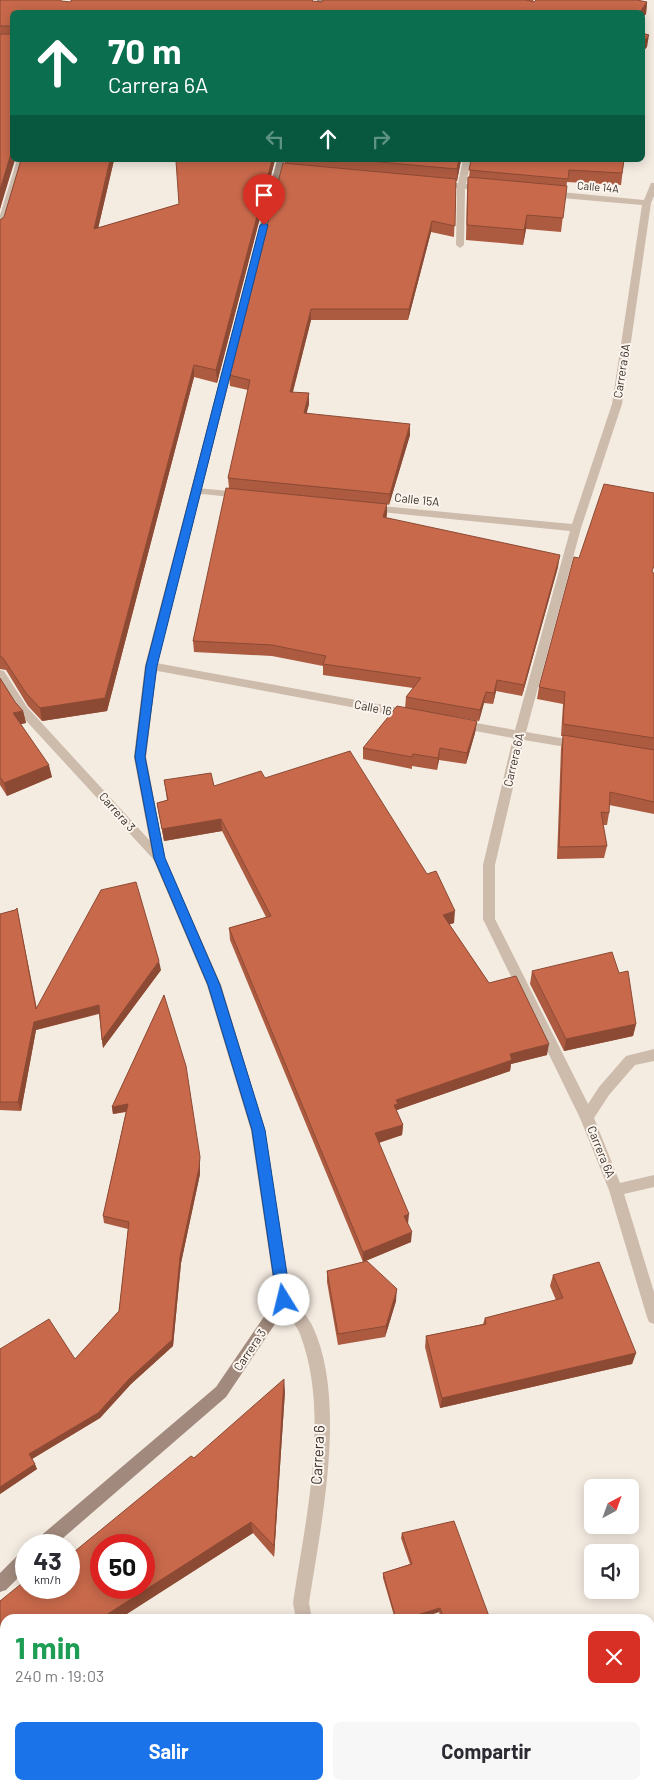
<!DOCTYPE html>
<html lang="es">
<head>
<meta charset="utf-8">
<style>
	:root { --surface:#fff; --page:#f7f7f7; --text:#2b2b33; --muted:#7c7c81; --accent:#1a73e8 }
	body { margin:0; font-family:Barlow,sans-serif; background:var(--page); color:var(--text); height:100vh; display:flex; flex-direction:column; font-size:19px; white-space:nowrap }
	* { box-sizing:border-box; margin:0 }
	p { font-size:16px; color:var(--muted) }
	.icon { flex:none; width:28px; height:28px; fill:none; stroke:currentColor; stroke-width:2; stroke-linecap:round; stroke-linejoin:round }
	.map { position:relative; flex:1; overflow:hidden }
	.details { position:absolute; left:0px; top:1614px; width:655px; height:176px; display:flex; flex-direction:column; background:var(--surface); border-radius:15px 15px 0 0; box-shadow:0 2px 12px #0003 }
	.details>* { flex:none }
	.guide { position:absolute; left:10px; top:10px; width:635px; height:152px; border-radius:8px; box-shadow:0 2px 12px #0003; background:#0b6e4f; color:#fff; overflow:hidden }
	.needle { width:32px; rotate:41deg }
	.controls { position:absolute; left:584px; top:1479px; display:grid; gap:10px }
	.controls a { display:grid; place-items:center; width:55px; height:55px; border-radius:8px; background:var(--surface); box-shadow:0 2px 12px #0003; font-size:25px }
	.speed { position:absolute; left:15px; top:1534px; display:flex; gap:10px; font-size:25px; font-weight:700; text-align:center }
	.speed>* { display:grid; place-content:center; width:65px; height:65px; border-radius:50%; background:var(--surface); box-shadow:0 2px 12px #0003; line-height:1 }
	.speed small { font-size:12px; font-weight:400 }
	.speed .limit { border:8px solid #d22; background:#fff; color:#111 }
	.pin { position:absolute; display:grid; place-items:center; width:42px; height:42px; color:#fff; margin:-51px -21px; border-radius:50% 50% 50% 0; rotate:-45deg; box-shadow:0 0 5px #0007 }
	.pin .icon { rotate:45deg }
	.me { position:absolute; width:55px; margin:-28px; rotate:351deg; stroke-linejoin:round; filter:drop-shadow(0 0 4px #0008) }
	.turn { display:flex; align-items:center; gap:18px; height:105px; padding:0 15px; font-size:22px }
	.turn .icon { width:65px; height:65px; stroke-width:2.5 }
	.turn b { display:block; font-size:35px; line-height:42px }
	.lanes { display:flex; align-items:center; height:48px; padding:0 15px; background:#0003; justify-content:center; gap:25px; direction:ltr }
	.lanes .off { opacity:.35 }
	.round { display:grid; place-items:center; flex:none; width:52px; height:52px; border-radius:8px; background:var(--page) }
	.headline { display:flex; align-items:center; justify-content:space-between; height:85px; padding:0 15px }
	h1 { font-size:30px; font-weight:700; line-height:38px; color:#1e9e55 }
	.action { display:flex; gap:10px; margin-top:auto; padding:10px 15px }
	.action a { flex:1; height:58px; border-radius:8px; background:var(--accent); color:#fff; font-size:20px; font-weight:700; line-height:58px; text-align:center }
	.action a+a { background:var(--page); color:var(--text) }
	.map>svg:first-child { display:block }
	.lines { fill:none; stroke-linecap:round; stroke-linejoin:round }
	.street { fill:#cdbbac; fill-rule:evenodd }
	.secondary { fill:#a18a7d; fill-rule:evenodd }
	.wall { fill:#ac5a40 }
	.shaded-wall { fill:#8c4a34 }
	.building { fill:#c8694b; stroke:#8c4a34; fill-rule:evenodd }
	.route { fill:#1a73e8; stroke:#114b97 }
	.labels { text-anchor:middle; stroke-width:4; stroke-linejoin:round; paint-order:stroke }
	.far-street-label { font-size:11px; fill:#3b302b; stroke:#fbf5ee }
	.street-label { font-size:12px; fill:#3b302b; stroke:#fbf5ee }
	.near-street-label { font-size:15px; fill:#3b302b; stroke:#fbf5ee }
</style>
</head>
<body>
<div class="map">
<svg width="654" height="1789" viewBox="0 0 654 1789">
	<rect width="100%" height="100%" fill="#f4ebe1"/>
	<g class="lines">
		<path class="street" d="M17,160H25L4,229L0,232V215Z
			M463,160H471L466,184L483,185L487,188L483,191L465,189L464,245L460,248L456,245L457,188L440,186L436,184L440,182L458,183Z
			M651,183H654V196L651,203L622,404L581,528L526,732L578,741L584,745L578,749L524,740L495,865V919L588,1104L599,1087L626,1056L654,1049V1061L635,1065L609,1095L594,1118L620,1183L654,1175V1187L624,1194L654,1292V1324L649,1322L647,1317L609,1190L580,1118L483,919V865L513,738L459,728L453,724L459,720L515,730L570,531L371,511L366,508L371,505L572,524L612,404L642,205L550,197L546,194L550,191L644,200Z
			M196,488L241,492L246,495L241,498L192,493L191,491Z
			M151,662L410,710L416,714L410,718L147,669L145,666Z
			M0,670L4,671L27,707L163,855L165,858L163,861H155L19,713L0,683Z
			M284,1293L289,1295C297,1305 306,1314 312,1325C348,1400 321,1523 309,1603L312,1619H296L293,1603C305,1520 331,1415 300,1334C295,1321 282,1313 277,1300L279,1295Z
			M654,1624V1641L650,1642V1625Z
			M253,1785H279L277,1789H251Z"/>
		<path class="secondary" d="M317,0H325L321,12H314Z
			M277,160H285L157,666L146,757L165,858L221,985L265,1130L291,1300L226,1397L55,1545H35L37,1539L216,1387L276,1299L251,1130L207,985L153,858L134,757L145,666Z
			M26,1551V1570L6,1590L0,1592V1573L20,1553Z"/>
	</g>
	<path class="wall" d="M0,0L65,2H322L323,0H534L532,2H647L646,14L642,18V12H12V160L0,209Z
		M21,160H114L98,228L179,204L202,160H275L217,383L194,377L107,711L42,721L28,706L6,670L0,669V220L4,217Z
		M285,160H461L457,181H456L454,237L431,232L408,320H311L293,392L309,404L306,413L410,435L389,505L387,504L386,518L558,567L522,696L496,691L493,704L484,703L479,721L405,708L406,697L413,688L323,675V666L272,656L194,652L193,641L229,488L228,478L248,390L230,386L229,375L285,163Z
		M471,160H633L632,162L624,161L621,185L567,182L561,232L526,229L523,245L466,240L467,191L468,177H469Z
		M653,572L654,574V814L609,805V813L607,825H603L607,846L604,858L557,859L561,748L563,736H561L563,704L537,699L539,687Z
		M0,678L15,702L23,711L26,723L21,724L52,777L7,796L0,785Z
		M477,721L475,733L466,764L439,760L437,770L412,766V769L363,759V748Z
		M265,778L454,923L449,924L489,983L547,1055L511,1064L510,1071L397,1110V1113L403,1125L402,1135L379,1143L408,1224L411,1242L363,1262L396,1301L385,1337L338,1345L327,1282V1271L363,1262L230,940L229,928L266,917L222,831L164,841L157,803L167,800L164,780L214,786Z
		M17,908L37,1009L161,970L103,1048L99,1014L36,1030L21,1111L0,1110V914L15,910Z
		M532,971L636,1024L633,1036L564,1051L530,984Z
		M164,995L200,1164V1174L181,1263L173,1346L131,1384L100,1418L32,1459L37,1469L0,1494V1349L75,1359L119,1311L128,1229L104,1223L103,1216L126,1112L113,1114L112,1107Z
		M553,1275L636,1353L632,1364L440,1408L425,1347L426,1336L483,1324L485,1318L556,1300L550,1286Z
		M285,1391L274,1557L253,1533L0,1695V1601L69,1556L194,1458Z
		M402,1533L490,1619H441L439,1612L418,1619H395L383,1578V1573L410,1564L401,1538Z"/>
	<path class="shaded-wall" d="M647,2L646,14L642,18V12H640Z
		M649,35L647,47L642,53V44Z
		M12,150V160H15L0,209V190Z
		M110,160H114L95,242L94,229Z
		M272,160H275L217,383L216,370Z
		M459,160H461L457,181V169Z
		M527,215L526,229L523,245L524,230Z
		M432,221L431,232L408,320L409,309Z
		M311,309V320L290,402V392Z
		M194,365V377L107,711L42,721L40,708Z
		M309,393V404L304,424V413Z
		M410,424V435L389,505L390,494Z
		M387,504V515L383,529V517Z
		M560,555L558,567L522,696L524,685Z
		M497,680L496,691L493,704L494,693Z
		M486,692L484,703L479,721L480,710Z
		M23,711L26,723L16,725L13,713Z
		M477,721L475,733L466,764L467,753Z
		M440,748L439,760L437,770L438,758Z
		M49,765L52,777L7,796L4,783Z
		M221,819L222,831L164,841L162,829Z
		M455,911L454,923L442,927L443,915Z
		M159,961L161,970L103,1048L102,1040Z
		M99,1005L100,1013L36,1030L21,1111L18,1102L34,1022Z
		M636,1024L633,1036L564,1051L566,1039Z
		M549,1044L547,1055L511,1064L510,1071L397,1110V1115L394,1105L396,1100L510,1054Z
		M128,1104L129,1111L113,1114L112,1107Z
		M403,1125L402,1135L374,1144L375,1133Z
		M200,1157V1174L181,1263L173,1346L131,1384L100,1418L32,1459L29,1454L180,1257Z
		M409,1214L408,1224L404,1226V1216Z
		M412,1232L411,1242L363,1262V1252Z
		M397,1289L396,1301L385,1337L386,1326Z
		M636,1353L632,1364L440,1408L442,1398Z
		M284,1379L285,1391L274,1557V1546Z
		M35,1464L37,1469L0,1494V1487Z
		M251,1522L253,1533L119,1619H100Z
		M440,1608L439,1612L418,1619H404Z
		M5,1679V1692L0,1695V1683Z
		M79,1785H90L79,1789H68Z"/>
	<path class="building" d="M0,0H61V1L71,2V0H313L312,1L322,2L323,0H526L534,2L536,0H637L647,2L640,12H12V150L0,190V34H12V28L10,26H0Z
		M642,33L649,35L642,44Z
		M21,160H110L94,229L179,204L176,161H202V160H272L216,370L194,365L105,698L40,708L26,693L3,658L0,656V220L4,217Z
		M358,160H459L457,169Z
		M471,160H624L622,173L569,170L568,179L469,170Z
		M283,163L456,179L455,226L432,221L409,309H311L290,392L309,393L304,413L410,424L390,494L228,478L250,380L229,375Z
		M468,177L567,186L563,218L527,215L524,230L467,225Z
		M604,484L654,493V566L652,571L654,574V738L563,724L565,692L539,687L574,557L579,558Z
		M226,488L387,504L383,517L560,555L524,685L497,680L494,693L486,692L480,710L406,697L421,678L323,664L326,656L272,645L193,641Z
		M0,678L15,702L23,711L13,713L49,765L4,783L0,777Z
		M397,706L477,721L467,753L440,748L438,758L413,754L412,757L363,748Z
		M563,735L654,750V802L610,792L609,813L601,812L607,846L559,847Z
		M350,751L427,874L436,871L455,911L443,915L489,983L516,976L549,1044L510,1054L512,1060L396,1100L398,1104L394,1105L403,1125L375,1133L409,1214L404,1216L412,1232L363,1252L229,928L271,916L221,819L162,829L157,803L168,800L164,780L211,773L214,786L261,771L265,778Z
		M136,882L159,961L102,1040L99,1005L34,1022L18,1102H0V914L15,910L17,908L36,1009L101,890Z
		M612,952L619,973L628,971L636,1024L566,1039L532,971Z
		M164,995L186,1066L200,1157L199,1168L180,1257L172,1340L130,1378L98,1413L29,1454L35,1464L0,1487V1349L49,1319L75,1359L119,1311L129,1222L103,1216L128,1104L112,1107Z
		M367,1261L397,1289L386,1326L338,1334L327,1271Z
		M599,1262L636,1353L442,1398L426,1336L486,1324L485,1318L563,1298L553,1275Z
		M284,1379L274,1546L251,1522L100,1619H5V1679L0,1683V1601L26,1580V1588H69V1556L191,1456L194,1458ZM101,1545H144V1588H101Z
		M454,1521L490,1619H444L440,1608L404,1619H396L383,1573L412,1564L402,1533Z
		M5,1712V1785H79L68,1789H0V1714Z
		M322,1785H508L509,1787L503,1789H311Z"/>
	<path class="route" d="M264,223L268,225L157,666L145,757L165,858L220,985L265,1130L291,1300L289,1304L284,1306L279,1304L277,1300L252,1130L208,985L154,858L135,757L146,666L260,225Z"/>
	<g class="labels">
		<g class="far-street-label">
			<text transform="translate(598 187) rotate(5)" y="4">Calle 14A</text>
		</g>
		<g class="street-label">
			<text transform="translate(622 371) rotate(-81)" y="4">Carrera 6A</text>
			<text transform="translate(417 500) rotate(6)" y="4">Calle 15A</text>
			<text transform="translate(373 708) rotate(11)" y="4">Calle 16</text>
			<text transform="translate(514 760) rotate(-77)" y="4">Carrera 6A</text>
			<text transform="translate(117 812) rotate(48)" y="4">Carrera 3</text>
			<text transform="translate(601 1152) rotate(68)" y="4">Carrera 6A</text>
			<text transform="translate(250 1350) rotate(-56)" y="4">Carrera 3</text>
		</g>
		<g class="near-street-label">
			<text transform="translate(318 1455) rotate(-87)" y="5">Carrera 6</text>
		</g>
	</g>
</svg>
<div class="controls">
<a><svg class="needle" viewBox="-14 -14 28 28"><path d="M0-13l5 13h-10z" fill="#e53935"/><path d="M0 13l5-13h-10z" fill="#7c7c81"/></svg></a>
<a><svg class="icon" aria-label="sound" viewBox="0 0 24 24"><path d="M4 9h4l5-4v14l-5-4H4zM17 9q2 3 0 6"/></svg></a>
</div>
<div class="speed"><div>43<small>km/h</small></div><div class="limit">50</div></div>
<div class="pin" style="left:264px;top:225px;background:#d93025"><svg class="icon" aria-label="arrive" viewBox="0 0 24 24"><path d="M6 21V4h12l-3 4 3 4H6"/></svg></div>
<svg class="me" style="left:284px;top:1300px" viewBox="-20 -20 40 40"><circle r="19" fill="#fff"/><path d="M0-13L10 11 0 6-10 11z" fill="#1a73e8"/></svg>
<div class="guide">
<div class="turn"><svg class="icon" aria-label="ahead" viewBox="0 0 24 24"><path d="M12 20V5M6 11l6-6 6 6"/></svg><div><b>70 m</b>Carrera 6A</div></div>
<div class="lanes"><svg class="icon off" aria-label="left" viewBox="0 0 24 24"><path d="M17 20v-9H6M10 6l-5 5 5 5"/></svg><svg class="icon" aria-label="ahead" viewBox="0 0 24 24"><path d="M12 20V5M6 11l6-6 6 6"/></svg><svg class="icon off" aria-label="right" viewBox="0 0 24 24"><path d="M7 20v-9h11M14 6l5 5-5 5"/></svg></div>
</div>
<section class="details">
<div class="headline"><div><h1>1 min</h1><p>240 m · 19:03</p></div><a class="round" style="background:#d93025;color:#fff"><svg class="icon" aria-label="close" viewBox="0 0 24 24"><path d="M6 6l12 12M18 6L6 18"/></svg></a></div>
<div class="action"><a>Salir</a><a>Compartir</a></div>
</section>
</div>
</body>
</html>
